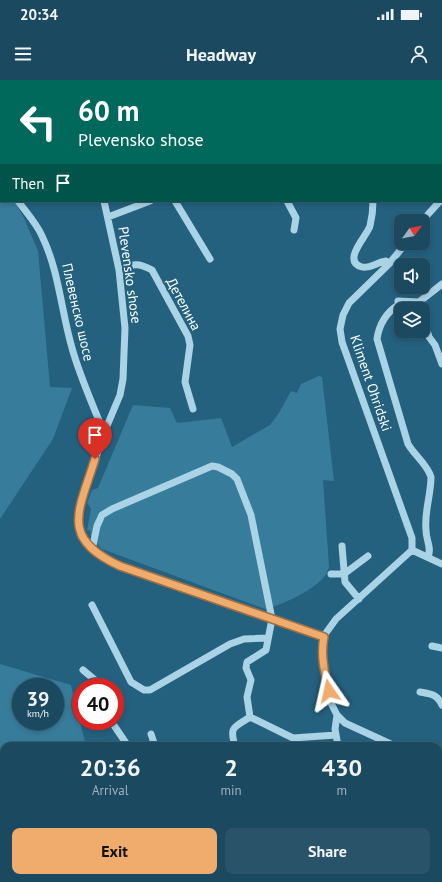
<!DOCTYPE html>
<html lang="en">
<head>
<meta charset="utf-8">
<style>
	:root { --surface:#1b495f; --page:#285368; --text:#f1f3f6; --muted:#a0b2bd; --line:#396174; --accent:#f0ac6d }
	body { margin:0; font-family:"PT Sans",sans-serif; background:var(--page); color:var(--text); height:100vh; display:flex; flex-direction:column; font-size:15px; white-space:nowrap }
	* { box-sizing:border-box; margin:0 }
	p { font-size:13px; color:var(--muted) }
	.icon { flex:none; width:22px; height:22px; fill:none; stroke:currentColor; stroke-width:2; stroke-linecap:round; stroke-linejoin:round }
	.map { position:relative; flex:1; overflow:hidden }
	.drawer { position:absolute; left:0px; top:662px; width:442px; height:140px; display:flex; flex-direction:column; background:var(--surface); border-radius:12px 12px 0 0; box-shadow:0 2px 6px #0003,0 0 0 1px var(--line) }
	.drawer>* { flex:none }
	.banner { position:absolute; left:0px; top:0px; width:442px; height:122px; box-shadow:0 2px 6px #0003,0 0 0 1px var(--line); background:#00695c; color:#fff; overflow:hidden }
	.needle { width:26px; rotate:57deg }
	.controls { position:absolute; left:394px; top:134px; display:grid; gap:8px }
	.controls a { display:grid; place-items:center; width:36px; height:36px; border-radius:8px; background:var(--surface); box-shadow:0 2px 6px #0003,0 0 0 1px var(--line); font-size:20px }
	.speed { position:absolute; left:12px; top:598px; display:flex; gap:8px; font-size:20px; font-weight:700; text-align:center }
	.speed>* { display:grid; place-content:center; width:52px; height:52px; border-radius:50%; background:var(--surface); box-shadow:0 2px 6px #0003,0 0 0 1px var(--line); line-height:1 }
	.speed small { font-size:10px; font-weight:400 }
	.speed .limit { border:6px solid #d22; background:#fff; color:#111 }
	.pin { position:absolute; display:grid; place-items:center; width:34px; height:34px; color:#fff; margin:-41px -17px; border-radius:50% 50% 50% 0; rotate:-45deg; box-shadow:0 0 4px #0007 }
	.pin .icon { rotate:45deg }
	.me { position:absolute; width:44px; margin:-22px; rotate:349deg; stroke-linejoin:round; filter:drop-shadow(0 0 3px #0008) }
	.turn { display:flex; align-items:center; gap:14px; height:84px; padding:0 12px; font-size:18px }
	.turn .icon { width:52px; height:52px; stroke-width:2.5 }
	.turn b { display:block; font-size:28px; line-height:34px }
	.then { display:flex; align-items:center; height:38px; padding:0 12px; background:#0003; gap:8px; font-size:15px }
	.eta { display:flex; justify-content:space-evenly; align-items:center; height:68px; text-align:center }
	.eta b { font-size:24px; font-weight:700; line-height:28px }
	.primary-button { display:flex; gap:8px; margin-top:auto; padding:8px 12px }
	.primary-button a { flex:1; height:46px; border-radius:8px; background:var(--accent); color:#111; font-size:16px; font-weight:700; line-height:46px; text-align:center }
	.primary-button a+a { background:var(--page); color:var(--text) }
	.status { display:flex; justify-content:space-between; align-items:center; height:28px; padding:0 20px; background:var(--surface); direction:ltr }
	.status svg { height:11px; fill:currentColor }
	header { display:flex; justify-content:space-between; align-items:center; height:52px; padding:0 12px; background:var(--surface); font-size:18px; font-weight:700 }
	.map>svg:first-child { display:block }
	.green { fill:#387c9c; fill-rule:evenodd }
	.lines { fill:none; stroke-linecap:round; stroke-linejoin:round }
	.minor { stroke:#aad3e6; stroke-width:7 }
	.major { stroke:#ebf6fd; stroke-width:10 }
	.route-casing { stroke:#9c7047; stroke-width:10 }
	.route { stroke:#f0ac6d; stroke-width:7 }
	.labels { text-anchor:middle; stroke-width:4; stroke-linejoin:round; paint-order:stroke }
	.street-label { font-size:14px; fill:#fff; stroke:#24617f }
</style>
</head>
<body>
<div class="status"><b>20:34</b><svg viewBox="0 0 49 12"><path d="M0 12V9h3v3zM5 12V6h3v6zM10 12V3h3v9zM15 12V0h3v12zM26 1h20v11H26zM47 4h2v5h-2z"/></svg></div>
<header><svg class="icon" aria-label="menu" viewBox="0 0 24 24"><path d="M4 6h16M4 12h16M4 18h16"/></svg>Headway<svg class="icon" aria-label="person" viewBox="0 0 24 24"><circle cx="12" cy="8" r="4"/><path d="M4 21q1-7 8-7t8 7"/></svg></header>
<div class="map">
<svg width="442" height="802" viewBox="0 0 442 802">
	<rect width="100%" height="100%" fill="#24617f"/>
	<path class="green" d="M0,98L1,121H14L24,138L38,171L50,307L72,308L53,359L0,439Z
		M319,296L322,297L334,401L323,400L329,487C328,490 326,495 323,498C312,511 282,525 265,529L102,469L91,458L90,450L87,451L91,428L87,423L92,410L98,408L133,325L170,328L177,343L221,338L232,367L270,345L279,333L291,311L297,313L301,304Z
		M0,584L71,605L86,666H4V798H97V802H0ZM21,607H55V641H21Z"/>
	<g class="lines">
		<path class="minor" d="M71,0V1
			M118,0V1
			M178,0L179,1
			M296,0L297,1
			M0,96L1,97
			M18,121C26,132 37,144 42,156C59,191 61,230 72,268C80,297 93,325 104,353
			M104,121L119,190L125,248L123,299L120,315L104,353L82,420L78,445L81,457L92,470L107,480L120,485L323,557
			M175,121L210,179
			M287,121L296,138L294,150
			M373,121C373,129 372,138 370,146C367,156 341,181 362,187C369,189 378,182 386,181L389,184
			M108,137L150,121
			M422,141L440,121
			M406,163L389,184L349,223L343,235L340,249L342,262L412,458V470
			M119,190C134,184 137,182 152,190L188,256L190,265L185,302L193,329
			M400,225H403L413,229
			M423,236L429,257L435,265L442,284
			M342,466L345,502L359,519
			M92,470L97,446L102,435L112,429L212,386L218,387L232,394L237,399L251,435L272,539L266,570L247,582L246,588L251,600L247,617L250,637
			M412,470L442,484
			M428,477C432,467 426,461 426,450C424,432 431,415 431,397C427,384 415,376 408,364L377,259C379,245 386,233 398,225V221L419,222L442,204
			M331,494H344L368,476
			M92,525L131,602L144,610H150L230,564L244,559L268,558
			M432,566L442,568
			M83,590L95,600L97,607
			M420,612C431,614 437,614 442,625
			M337,635L335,649L338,666
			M250,637L293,658L336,655
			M111,641L128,666
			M151,654L155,666
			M235,666C229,646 234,648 250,637
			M395,666L345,643L337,635L331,623L322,575V565L323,557L336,539L412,470
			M438,686L442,688
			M438,711L442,704
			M438,763L442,764
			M192,798L193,802
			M379,798L380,802
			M332,802L333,798"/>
		<path class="major" d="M395,0V1
			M441,53L442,54"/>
	</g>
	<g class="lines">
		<defs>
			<path id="route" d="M95,379C79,431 59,458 120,486L324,557C320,575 325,594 329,611"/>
		</defs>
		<use href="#route" class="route-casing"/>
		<use href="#route" class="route"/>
	</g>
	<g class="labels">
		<g class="street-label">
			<text transform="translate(130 195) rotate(82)" y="5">Plevensko shose</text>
			<text transform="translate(184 224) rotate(62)" y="5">Детелина</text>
			<text transform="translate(78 232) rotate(77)" y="5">Плевенско шосе</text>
			<text transform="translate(371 303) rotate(71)" y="5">Kliment Ohridski</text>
		</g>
	</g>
</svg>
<div class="controls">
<a><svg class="needle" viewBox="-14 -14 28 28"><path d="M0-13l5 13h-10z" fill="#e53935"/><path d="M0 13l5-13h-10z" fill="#a0b2bd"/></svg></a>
<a><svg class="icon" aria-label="sound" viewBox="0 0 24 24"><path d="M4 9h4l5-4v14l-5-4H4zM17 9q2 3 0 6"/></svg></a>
<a><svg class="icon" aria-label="layers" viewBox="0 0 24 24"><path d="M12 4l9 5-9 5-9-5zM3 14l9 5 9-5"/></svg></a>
</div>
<div class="speed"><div>39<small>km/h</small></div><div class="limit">40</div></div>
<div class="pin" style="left:95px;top:379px;background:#d93025"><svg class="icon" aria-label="arrive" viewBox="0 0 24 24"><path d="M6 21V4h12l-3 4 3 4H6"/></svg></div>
<svg class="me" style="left:329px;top:611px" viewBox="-20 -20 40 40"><path d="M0-17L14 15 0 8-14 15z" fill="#f0ac6d" stroke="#fff" stroke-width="4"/></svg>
<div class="banner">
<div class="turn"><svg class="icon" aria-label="left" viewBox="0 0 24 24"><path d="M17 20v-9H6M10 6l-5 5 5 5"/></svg><div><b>60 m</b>Plevensko shose</div></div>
<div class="then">Then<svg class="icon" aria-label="arrive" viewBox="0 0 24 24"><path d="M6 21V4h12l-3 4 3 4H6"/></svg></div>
</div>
<section class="drawer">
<div class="eta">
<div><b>20:36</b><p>Arrival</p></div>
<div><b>2</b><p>min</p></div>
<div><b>430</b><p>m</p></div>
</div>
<div class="primary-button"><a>Exit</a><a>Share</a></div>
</section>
</div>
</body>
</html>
